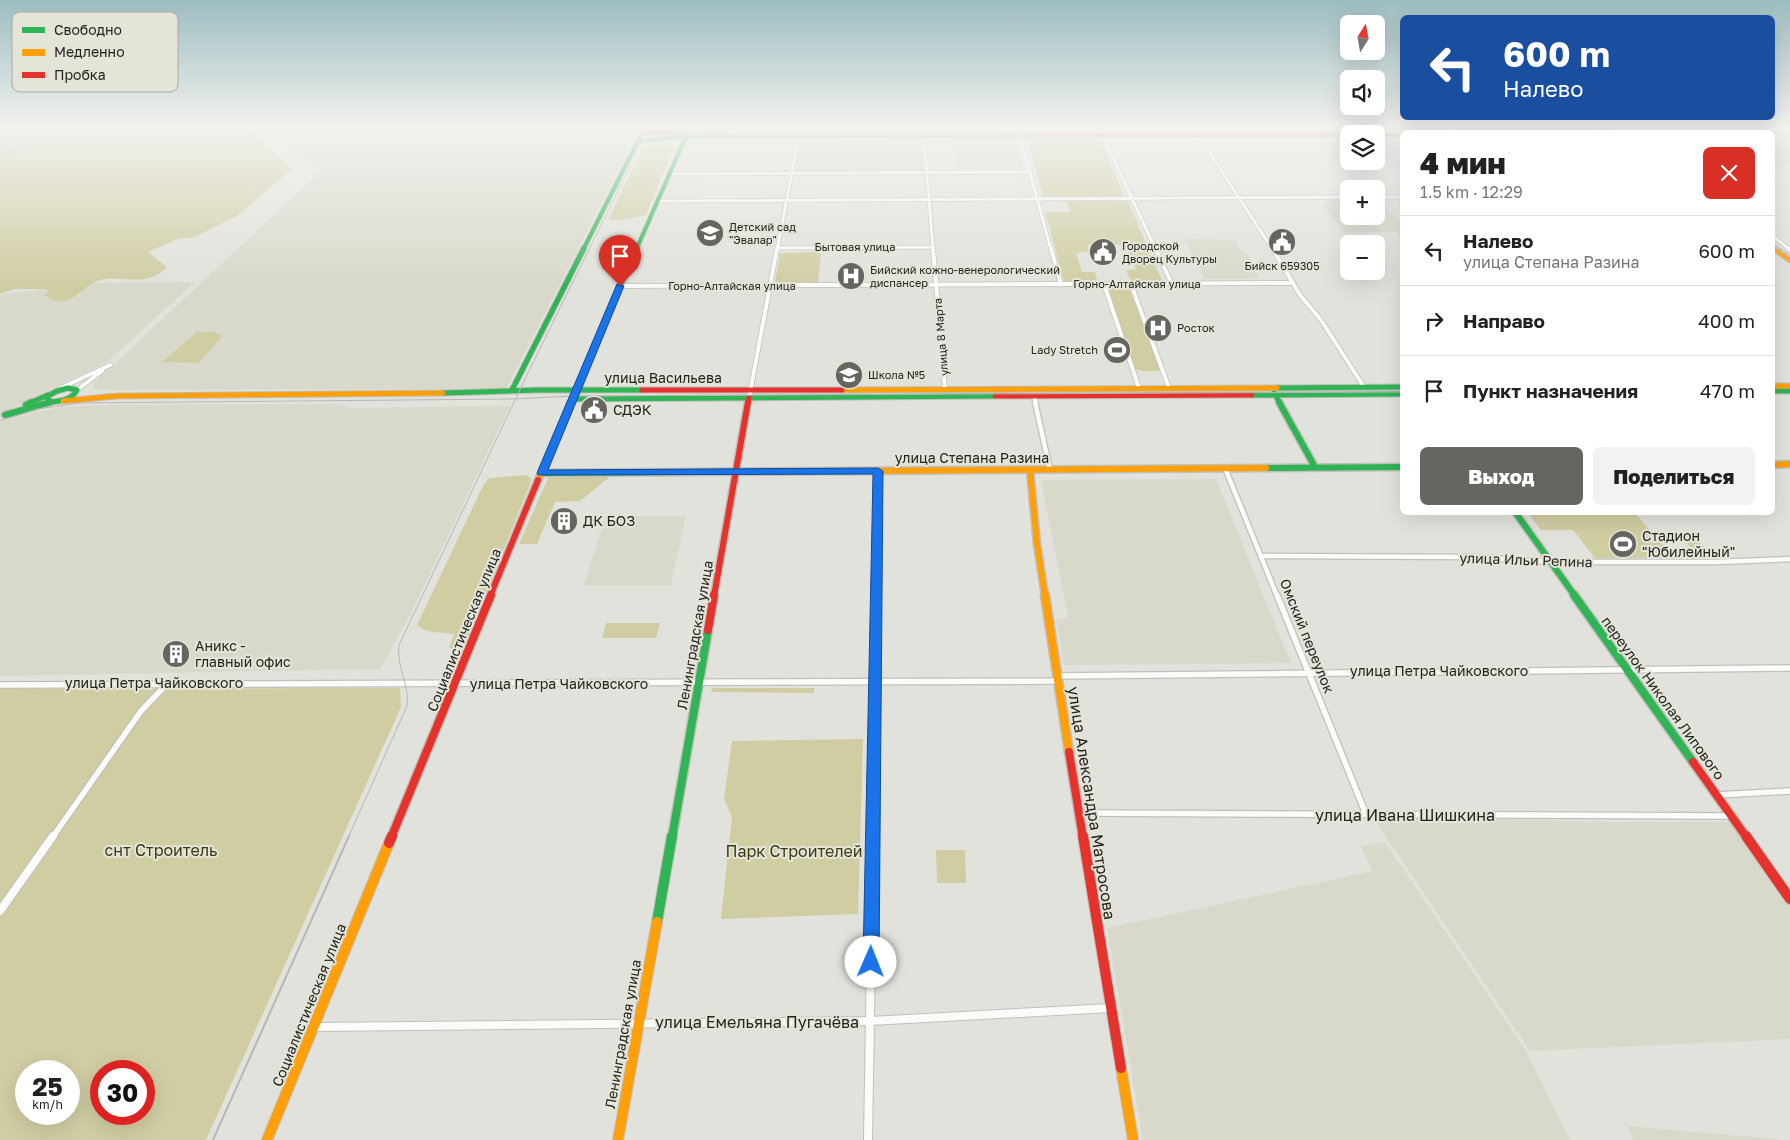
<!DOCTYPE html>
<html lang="ru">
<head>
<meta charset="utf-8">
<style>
	:root { --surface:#fff; --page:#f2f2f2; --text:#222; --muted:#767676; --line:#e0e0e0; --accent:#666661 }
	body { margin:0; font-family:"Golos Text",sans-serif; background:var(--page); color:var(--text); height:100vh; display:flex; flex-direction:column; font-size:19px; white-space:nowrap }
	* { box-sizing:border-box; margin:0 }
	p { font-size:16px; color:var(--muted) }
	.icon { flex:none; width:28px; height:28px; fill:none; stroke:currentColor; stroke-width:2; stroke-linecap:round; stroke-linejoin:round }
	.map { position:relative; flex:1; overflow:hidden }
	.side { position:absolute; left:1400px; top:130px; width:375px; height:385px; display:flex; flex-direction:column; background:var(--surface); border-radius:8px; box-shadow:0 5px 20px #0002 }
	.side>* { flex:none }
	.hud { position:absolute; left:1400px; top:15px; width:375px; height:105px; border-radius:8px; box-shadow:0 5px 20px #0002; background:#1a4fa0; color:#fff; overflow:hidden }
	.needle { width:32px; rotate:11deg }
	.controls { position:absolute; left:1340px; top:15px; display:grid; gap:10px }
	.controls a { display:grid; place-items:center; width:45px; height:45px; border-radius:8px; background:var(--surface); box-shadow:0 5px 20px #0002; font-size:25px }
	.speed { position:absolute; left:15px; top:1060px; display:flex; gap:10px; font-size:25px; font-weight:700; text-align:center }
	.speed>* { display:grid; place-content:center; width:65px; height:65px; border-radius:50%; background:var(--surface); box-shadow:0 5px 20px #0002; line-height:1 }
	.speed small { font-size:12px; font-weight:400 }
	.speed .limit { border:8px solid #d22; background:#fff; color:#111 }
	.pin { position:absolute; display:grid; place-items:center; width:42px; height:42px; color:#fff; margin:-51px -21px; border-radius:50% 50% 50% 0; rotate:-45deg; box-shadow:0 0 5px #0007 }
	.pin .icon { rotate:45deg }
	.me { position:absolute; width:55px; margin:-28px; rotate:1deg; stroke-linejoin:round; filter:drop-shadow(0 0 4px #0008) }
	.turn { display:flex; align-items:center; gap:18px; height:105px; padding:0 20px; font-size:22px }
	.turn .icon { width:65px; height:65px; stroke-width:2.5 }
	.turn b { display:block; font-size:35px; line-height:42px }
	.round { display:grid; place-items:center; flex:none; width:52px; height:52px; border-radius:8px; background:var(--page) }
	.overview { display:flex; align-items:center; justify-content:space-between; height:85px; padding:0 20px }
	h1 { font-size:30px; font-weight:800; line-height:38px }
	.action { display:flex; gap:10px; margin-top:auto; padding:10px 20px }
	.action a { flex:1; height:58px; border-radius:8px; background:var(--accent); color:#fff; font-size:20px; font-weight:800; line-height:58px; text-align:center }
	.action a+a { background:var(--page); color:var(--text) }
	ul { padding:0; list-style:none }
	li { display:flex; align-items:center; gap:15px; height:70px; padding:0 20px; border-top:1px solid var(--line) }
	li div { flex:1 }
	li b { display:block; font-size:19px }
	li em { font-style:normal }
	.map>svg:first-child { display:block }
	.built { fill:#d8d8cb }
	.green { fill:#d0cda3; fill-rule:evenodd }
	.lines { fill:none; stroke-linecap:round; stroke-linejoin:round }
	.street-far4-casing { stroke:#c0c0bb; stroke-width:4.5 }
	.street-far3-casing { stroke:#c0c0bb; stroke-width:5.5 }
	.street-far2-casing { stroke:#c0c0bb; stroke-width:7 }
	.street-far1-casing { stroke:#c0c0bb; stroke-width:8 }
	.street-casing { stroke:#c0c0bb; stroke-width:10 }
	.fast-far4-casing { stroke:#c0c0bb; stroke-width:5 }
	.fast-far3-casing { stroke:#c0c0bb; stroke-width:7 }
	.fast-far2-casing { stroke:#c0c0bb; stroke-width:9 }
	.fast-far1-casing { stroke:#c0c0bb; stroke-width:11 }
	.fast-casing { stroke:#c0c0bb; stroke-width:12 }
	.slow-far4-casing { stroke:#c0c0bb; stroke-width:5 }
	.slow-far3-casing { stroke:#c0c0bb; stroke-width:7 }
	.slow-far2-casing { stroke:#c0c0bb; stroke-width:9 }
	.slow-far1-casing { stroke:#c0c0bb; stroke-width:11 }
	.slow-casing { stroke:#c0c0bb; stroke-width:12 }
	.jam-far4-casing { stroke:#c0c0bb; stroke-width:5 }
	.jam-far3-casing { stroke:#c0c0bb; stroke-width:7 }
	.jam-far2-casing { stroke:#c0c0bb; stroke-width:9 }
	.jam-far1-casing { stroke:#c0c0bb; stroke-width:11 }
	.jam-casing { stroke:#c0c0bb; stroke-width:12 }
	.street-far4 { stroke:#fbfbfa; stroke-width:3 }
	.street-far3 { stroke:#fbfbfa; stroke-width:4 }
	.street-far2 { stroke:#fbfbfa; stroke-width:4.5 }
	.street-far1 { stroke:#fbfbfa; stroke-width:5.5 }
	.street { stroke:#fbfbfa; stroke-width:8 }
	.fast-far4 { stroke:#30b455; stroke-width:4 }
	.fast-far3 { stroke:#30b455; stroke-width:5 }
	.fast-far2 { stroke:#30b455; stroke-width:6 }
	.fast-far1 { stroke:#30b455; stroke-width:8 }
	.fast { stroke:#30b455; stroke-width:10 }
	.slow-far4 { stroke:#ff9f0a; stroke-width:4 }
	.slow-far3 { stroke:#ff9f0a; stroke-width:5 }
	.slow-far2 { stroke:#ff9f0a; stroke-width:6 }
	.slow-far1 { stroke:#ff9f0a; stroke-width:8 }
	.slow { stroke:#ff9f0a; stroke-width:10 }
	.jam-far4 { stroke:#e5322d; stroke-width:4 }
	.jam-far3 { stroke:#e5322d; stroke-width:5 }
	.jam-far2 { stroke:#e5322d; stroke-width:6 }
	.jam-far1 { stroke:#e5322d; stroke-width:8 }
	.jam { stroke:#e5322d; stroke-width:10 }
	.tram-far1 { stroke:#b7b7b6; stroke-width:1 }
	.tram { stroke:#b7b7b6; stroke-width:2 }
	.rail-casing { stroke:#b7b7b6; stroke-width:2.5 }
	.rail { stroke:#e5e4d9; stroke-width:1; stroke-dasharray:3; stroke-linecap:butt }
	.route { fill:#1a73e8; stroke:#114b97 }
	.labels { text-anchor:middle; stroke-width:4; stroke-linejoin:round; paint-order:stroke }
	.far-poi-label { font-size:11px; fill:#24241f; stroke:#e5e4d9; text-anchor:start }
	.far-street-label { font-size:11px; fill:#24241f; stroke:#e5e4d9 }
	.street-label { font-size:14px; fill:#24241f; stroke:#e5e4d9 }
	.poi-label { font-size:14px; fill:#24241f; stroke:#e5e4d9; text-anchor:start }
	.near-street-label { font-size:16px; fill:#24241f; stroke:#e5e4d9 }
	.near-park-label { font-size:16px; fill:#3c3910; stroke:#e5e4d9 }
	.key { fill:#e5e4d9; stroke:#abaaa1; stroke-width:1 }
	.key-label { font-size:14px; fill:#24241f }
</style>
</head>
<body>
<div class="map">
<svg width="1790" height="1140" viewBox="0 0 1790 1140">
	<rect width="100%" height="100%" fill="#e2e2dc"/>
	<path class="built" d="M265,127H626L637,134L506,389L97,390L93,387L94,383L322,170Z
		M1756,129L1790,130V163L1773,169L1772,132H1762Z
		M802,137H920L924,171L793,172Z
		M953,137H1015L1024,169H958Z
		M1325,200H1349V216H1376V204L1386,207L1402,225V236L1395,232H1344L1322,204H1328Z
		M1184,239L1235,240L1243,254H1247L1259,272L1256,273L1259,278L1205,279Z
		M195,282L107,362L0,414V295L91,283Z
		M336,404L351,408L510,406L411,613L380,669L0,676V423L9,419L60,407L109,405Z
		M1216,479L1291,663L1064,665L1056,619L1068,618L1041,480Z
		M606,516H686L671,585H584Z
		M1372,816L1610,822H1731L1790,902V1039L1530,1051Z
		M1385,842L1526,1051L1570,1140H1143L1107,928L1373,871L1361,847Z
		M1627,1126L1785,1140H1633Z"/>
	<path class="green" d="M0,127H247L292,169L237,216L195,237L178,239L148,252L167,267C146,289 124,274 100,280C82,284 69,314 45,295L49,291L47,289H14L0,294Z
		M1027,138H1100L1124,196L1043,197Z
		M652,145L670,144L673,149L646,215L622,220H610L609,218L643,148Z
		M1067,201H1128L1162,281H1131L1126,270L1136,269L1126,245H1088L1089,252L1076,253L1082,272H1095L1097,281H1064L1045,212H1070Z
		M821,252L818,282H775L780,253Z
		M1110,285L1126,286L1129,288L1160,369L1158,371H1142L1135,369L1107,288Z
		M197,332H214L222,336L199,363L162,362Z
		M526,475L531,478L530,484L468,637L462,640L456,650L449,648L454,634C442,632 426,634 417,625L483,486L489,478Z
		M549,476H611L580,501L555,502L537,544H519Z
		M1528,513H1635L1674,558H1595L1573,530H1541Z
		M1677,532H1691L1706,549H1692Z
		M606,623H660L656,638H602Z
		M400,688L401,707L206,1140H0V689ZM26,1071H69V1114H26ZM101,1071H144V1114H101Z
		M712,688H814V693L711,692Z
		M863,739L858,914L721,919L732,817L724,799L732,741Z
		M936,850H965L966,883H937Z"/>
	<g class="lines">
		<defs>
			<path id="street-far4" d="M1095,127L1098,136
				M1447,127L1453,132
				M1613,127L1629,129H1790
				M1198,135L1273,250
				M924,136L933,250
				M1020,136L1051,250
				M1103,136L1156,250
				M668,174L1030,172
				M1376,197H1402
				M657,201L1349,197
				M1772,235L1790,250
				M777,248L933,247
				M777,250L799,136"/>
			<path id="street-far3" d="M933,248L945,389
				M1051,248L1061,285
				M1155,248L1172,284
				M1272,248L1300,295L1321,320L1364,387
				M1788,248L1790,250
				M1104,284L1139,388
				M1131,284L1169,388
				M620,286L1293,283
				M61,388L110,365
				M77,390L102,371
				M1034,396L1036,403
				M749,398L777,248"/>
			<path id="street-far2" d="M1035,402L1050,470
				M1225,468L1277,596
				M1261,556L1470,557L1556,562H1716L1790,559
				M876,596L878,471"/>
			<path id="street-far1" d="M1277,595L1366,814
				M1057,676L1790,668
				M0,685L1058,681
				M1717,795L1790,791
				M1079,813L1731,816
				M52,838L141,711L168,683
				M873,838L876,595"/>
			<path id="street" d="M0,911L53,836
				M314,1027L870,1021L1111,1008
				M868,1140L873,836"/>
			<path id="fast-far4" d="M639,141L686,136L1028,135
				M583,250L645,127
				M636,250L688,132"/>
			<path id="fast-far3" d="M616,295L637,248
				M68,388L77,390C71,400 62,401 51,402L46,397L57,391Z
				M1277,388L1402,387
				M512,390L584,248
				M1772,391H1790
				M443,393L538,390H642
				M1274,393L1280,403
				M1252,395L1402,394
				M572,399L995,396
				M30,403L48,395
				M46,403L51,402"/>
			<path id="fast-far2" d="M1279,402L1315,467
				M26,405L32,402
				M5,415L51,402
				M1266,468L1402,467
				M542,473L854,471
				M1515,512L1575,596"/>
			<path id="fast-far1" d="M1574,595L1693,762
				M672,838L708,630"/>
			<path id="fast" d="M657,922L672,836"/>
			<path id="slow-far4" d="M711,132L737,127
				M1458,132L1472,128H1590
				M1772,248L1775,250"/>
			<path id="slow-far3" d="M1773,248L1790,260
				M1772,386H1790
				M842,390L1277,388
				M63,401L117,396L443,393
				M570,403L616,295"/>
			<path id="slow-far2" d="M1772,465L1790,464
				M1030,470L1037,544L1045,596
				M854,471L1266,468
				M538,480L571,402"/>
			<path id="slow-far1" d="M1045,595L1069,752"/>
			<path id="slow" d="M1121,1068L1133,1140
				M267,1140L389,843
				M618,1140L657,922"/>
			<path id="jam-far4" d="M642,133H677
				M1028,135H1349
				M1376,135H1402"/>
			<path id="jam-far3" d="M642,390H842
				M995,396L1252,395
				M748,403L749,398"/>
			<path id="jam-far2" d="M490,596L538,480
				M714,596L748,402"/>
			<path id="jam-far1" d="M708,630L714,595
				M1069,752L1083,838
				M1693,762L1747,838
				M391,838L491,595"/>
			<path id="jam" d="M1083,836L1121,1068
				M1746,836L1790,899
				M389,843L392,836"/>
		</defs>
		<use href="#street-far4" class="street-far4-casing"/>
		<use href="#street-far3" class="street-far3-casing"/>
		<use href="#street-far2" class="street-far2-casing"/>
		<use href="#street-far1" class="street-far1-casing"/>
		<use href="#street" class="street-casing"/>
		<use href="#fast-far4" class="fast-far4-casing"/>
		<use href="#fast-far3" class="fast-far3-casing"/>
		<use href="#fast-far2" class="fast-far2-casing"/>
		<use href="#fast-far1" class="fast-far1-casing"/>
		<use href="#fast" class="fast-casing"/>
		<use href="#slow-far4" class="slow-far4-casing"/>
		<use href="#slow-far3" class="slow-far3-casing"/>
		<use href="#slow-far2" class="slow-far2-casing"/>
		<use href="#slow-far1" class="slow-far1-casing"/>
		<use href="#slow" class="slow-casing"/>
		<use href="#jam-far4" class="jam-far4-casing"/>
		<use href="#jam-far3" class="jam-far3-casing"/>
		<use href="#jam-far2" class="jam-far2-casing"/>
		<use href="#jam-far1" class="jam-far1-casing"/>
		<use href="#jam" class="jam-casing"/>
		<use href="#street-far4" class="street-far4"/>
		<use href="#street-far3" class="street-far3"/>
		<use href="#street-far2" class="street-far2"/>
		<use href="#street-far1" class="street-far1"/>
		<use href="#street" class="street"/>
		<use href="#fast-far4" class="fast-far4"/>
		<use href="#fast-far3" class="fast-far3"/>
		<use href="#fast-far2" class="fast-far2"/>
		<use href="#fast-far1" class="fast-far1"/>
		<use href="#fast" class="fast"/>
		<use href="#slow-far4" class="slow-far4"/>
		<use href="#slow-far3" class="slow-far3"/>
		<use href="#slow-far2" class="slow-far2"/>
		<use href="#slow-far1" class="slow-far1"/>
		<use href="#slow" class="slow"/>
		<use href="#jam-far4" class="jam-far4"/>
		<use href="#jam-far3" class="jam-far3"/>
		<use href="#jam-far2" class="jam-far2"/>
		<use href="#jam-far1" class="jam-far1"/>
		<use href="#jam" class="jam"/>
		<path class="tram-far1" d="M1450,127L1457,132
			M0,421L37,409L80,403L511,399L573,396L1402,392
			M348,838L407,706C410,685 396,667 399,645L524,381L642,142L650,137L668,134H1002L1017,132L1025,127"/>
		<path class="tram" d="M213,1140L349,836"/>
		<defs>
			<path id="rail" d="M1599,127L1608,132
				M0,158L40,134L59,127
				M1772,244L1790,256"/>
		</defs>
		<use href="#rail" class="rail-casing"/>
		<use href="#rail" class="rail"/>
	</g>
	<linearGradient id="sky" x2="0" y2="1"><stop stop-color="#9dbcc0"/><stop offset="0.44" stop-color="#f2f2ef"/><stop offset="1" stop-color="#f2f2ef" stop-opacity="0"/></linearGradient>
	<rect width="1790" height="286" fill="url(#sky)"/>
	<path class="route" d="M617,284L624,286L548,470L878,468L883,471L879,962L876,968L871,970L865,968L863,962L873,474L538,475L537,473Z"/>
	<defs>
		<symbol id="school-disc" viewBox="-11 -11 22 22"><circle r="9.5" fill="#666661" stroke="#e5e4d9"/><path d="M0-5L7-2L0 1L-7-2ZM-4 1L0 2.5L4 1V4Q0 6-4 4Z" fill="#fff"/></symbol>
		<symbol id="civic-disc" viewBox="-11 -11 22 22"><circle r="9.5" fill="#666661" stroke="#e5e4d9"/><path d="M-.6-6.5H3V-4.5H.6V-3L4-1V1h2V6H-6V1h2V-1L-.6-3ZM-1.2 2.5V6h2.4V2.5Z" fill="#fff"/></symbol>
		<symbol id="hospital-disc" viewBox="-11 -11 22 22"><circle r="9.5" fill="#666661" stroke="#e5e4d9"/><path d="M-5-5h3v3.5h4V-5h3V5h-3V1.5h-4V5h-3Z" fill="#fff"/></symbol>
		<symbol id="stadium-disc" viewBox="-11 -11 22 22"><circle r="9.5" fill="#666661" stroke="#e5e4d9"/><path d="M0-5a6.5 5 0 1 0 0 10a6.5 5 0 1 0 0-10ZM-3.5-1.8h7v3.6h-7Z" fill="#fff"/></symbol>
		<symbol id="building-disc" viewBox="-11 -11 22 22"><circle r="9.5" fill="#666661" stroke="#e5e4d9"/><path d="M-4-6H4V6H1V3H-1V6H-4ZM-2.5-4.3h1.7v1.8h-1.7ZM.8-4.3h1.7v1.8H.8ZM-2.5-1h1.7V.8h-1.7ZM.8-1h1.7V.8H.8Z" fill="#fff"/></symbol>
	</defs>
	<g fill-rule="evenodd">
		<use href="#school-disc" x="694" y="217" width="32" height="32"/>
		<use href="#civic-disc" x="1266" y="226" width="32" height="32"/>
		<use href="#civic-disc" x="1087" y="236" width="32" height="32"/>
		<use href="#hospital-disc" x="835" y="260" width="32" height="32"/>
		<use href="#hospital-disc" x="1142" y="312" width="32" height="32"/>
		<use href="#stadium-disc" x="1101" y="334" width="32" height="32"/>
		<use href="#school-disc" x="833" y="359" width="32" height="32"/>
		<use href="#civic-disc" x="578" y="394" width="32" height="32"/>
		<use href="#building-disc" x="548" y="505" width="32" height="32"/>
		<use href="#stadium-disc" x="1607" y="528" width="32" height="32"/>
		<use href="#building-disc" x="160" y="638" width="32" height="32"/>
	</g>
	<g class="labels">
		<g class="far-poi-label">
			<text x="729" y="231">Детский сад<tspan x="729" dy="13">"Эвалар"</tspan></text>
			<text x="1122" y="250">Городской<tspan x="1122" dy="13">Дворец Культуры</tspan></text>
			<text x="1282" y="270" text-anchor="middle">Бийск 659305</text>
			<text x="870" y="274">Бийский кожно-венерологический<tspan x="870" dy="13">диспансер</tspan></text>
			<text x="1177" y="332">Росток</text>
			<text x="1098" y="354" text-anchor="end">Lady Stretch</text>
			<text x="868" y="379">Школа №5</text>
		</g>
		<g class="far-street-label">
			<text x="855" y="251">Бытовая улица</text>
			<text x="1137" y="288">Горно-Алтайская улица</text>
			<text x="732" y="290">Горно-Алтайская улица</text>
			<text transform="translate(941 337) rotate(-95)" y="4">улица 8 Марта</text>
		</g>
		<g class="street-label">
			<text x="663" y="383">улица Васильева</text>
			<text x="972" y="463">улица Степана Разина</text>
			<text transform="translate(1526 560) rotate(2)" y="5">улица Ильи Репина</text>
			<text transform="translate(464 630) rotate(-68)" y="5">Социалистическая улица</text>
			<text transform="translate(695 635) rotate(-80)" y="5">Ленинградская улица</text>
			<text transform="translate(1307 636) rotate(68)" y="5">Омский переулок</text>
			<text x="1439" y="676">улица Петра Чайковского</text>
			<text x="154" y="688">улица Петра Чайковского</text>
			<text x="559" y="689">улица Петра Чайковского</text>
			<text transform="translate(1663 698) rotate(54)" y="5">переулок Николая Липового</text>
			<text transform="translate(309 1005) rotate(-68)" y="5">Социалистическая улица</text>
			<text transform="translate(623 1034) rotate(-80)" y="5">Ленинградская улица</text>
		</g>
		<g class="poi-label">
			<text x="613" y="415">СДЭК</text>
			<text x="583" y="526">ДК БОЗ</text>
			<text x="1642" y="541">Стадион<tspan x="1642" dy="16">"Юбилейный"</tspan></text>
			<text x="195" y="651">Аникс -<tspan x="195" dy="16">главный офис</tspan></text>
		</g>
		<g class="near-street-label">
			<text transform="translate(1092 803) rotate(81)" y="6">улица Александра Матросова</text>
			<text x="1405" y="821">улица Ивана Шишкина</text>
			<text x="757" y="1028">улица Емельяна Пугачёва</text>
		</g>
		<g class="near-park-label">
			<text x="161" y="856">снт Строитель</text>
			<text x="794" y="857">Парк Строителей</text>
		</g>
	</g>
	<rect x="12" y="12" width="166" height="80" rx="8" class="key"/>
	<rect x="22" y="27" width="23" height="6" fill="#30b455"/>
	<rect x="22" y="49" width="23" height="7" fill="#ff9f0a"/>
	<rect x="22" y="72" width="23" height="6" fill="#e5322d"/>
	<g class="key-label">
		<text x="54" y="35">Свободно</text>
		<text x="54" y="57">Медленно</text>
		<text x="54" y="80">Пробка</text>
	</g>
</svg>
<div class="controls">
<a><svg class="needle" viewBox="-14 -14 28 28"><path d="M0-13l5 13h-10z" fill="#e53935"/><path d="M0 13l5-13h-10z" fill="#767676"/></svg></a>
<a><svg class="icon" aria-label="sound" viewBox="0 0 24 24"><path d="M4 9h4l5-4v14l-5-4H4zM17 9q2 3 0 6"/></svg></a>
<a><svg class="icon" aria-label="layers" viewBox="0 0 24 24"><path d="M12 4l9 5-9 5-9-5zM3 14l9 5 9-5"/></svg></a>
<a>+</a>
<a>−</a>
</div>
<div class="speed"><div>25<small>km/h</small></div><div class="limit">30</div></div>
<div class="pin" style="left:620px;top:286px;background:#d93025"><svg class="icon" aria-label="arrive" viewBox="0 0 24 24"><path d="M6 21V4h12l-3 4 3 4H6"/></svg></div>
<svg class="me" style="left:871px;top:962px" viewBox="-20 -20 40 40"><circle r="19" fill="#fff"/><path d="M0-13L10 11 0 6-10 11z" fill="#1a73e8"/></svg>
<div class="hud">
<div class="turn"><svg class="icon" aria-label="left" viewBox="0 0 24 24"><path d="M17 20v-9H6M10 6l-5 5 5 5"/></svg><div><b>600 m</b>Налево</div></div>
</div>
<section class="side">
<div class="overview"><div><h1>4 мин</h1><p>1.5 km · 12:29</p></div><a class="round" style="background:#d93025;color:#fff"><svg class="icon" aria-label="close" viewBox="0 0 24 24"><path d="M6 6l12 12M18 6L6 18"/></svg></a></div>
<ul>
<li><svg class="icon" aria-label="left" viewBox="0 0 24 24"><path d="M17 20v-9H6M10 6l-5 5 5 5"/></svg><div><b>Налево</b><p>улица Степана Разина</p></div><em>600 m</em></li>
<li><svg class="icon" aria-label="right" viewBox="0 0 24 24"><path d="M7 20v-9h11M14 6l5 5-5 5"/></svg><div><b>Направо</b></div><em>400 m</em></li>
<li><svg class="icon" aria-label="arrive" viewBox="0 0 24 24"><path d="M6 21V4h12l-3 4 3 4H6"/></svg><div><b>Пункт назначения</b></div><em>470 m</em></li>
</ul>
<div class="action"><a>Выход</a><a>Поделиться</a></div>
</section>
</div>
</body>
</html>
